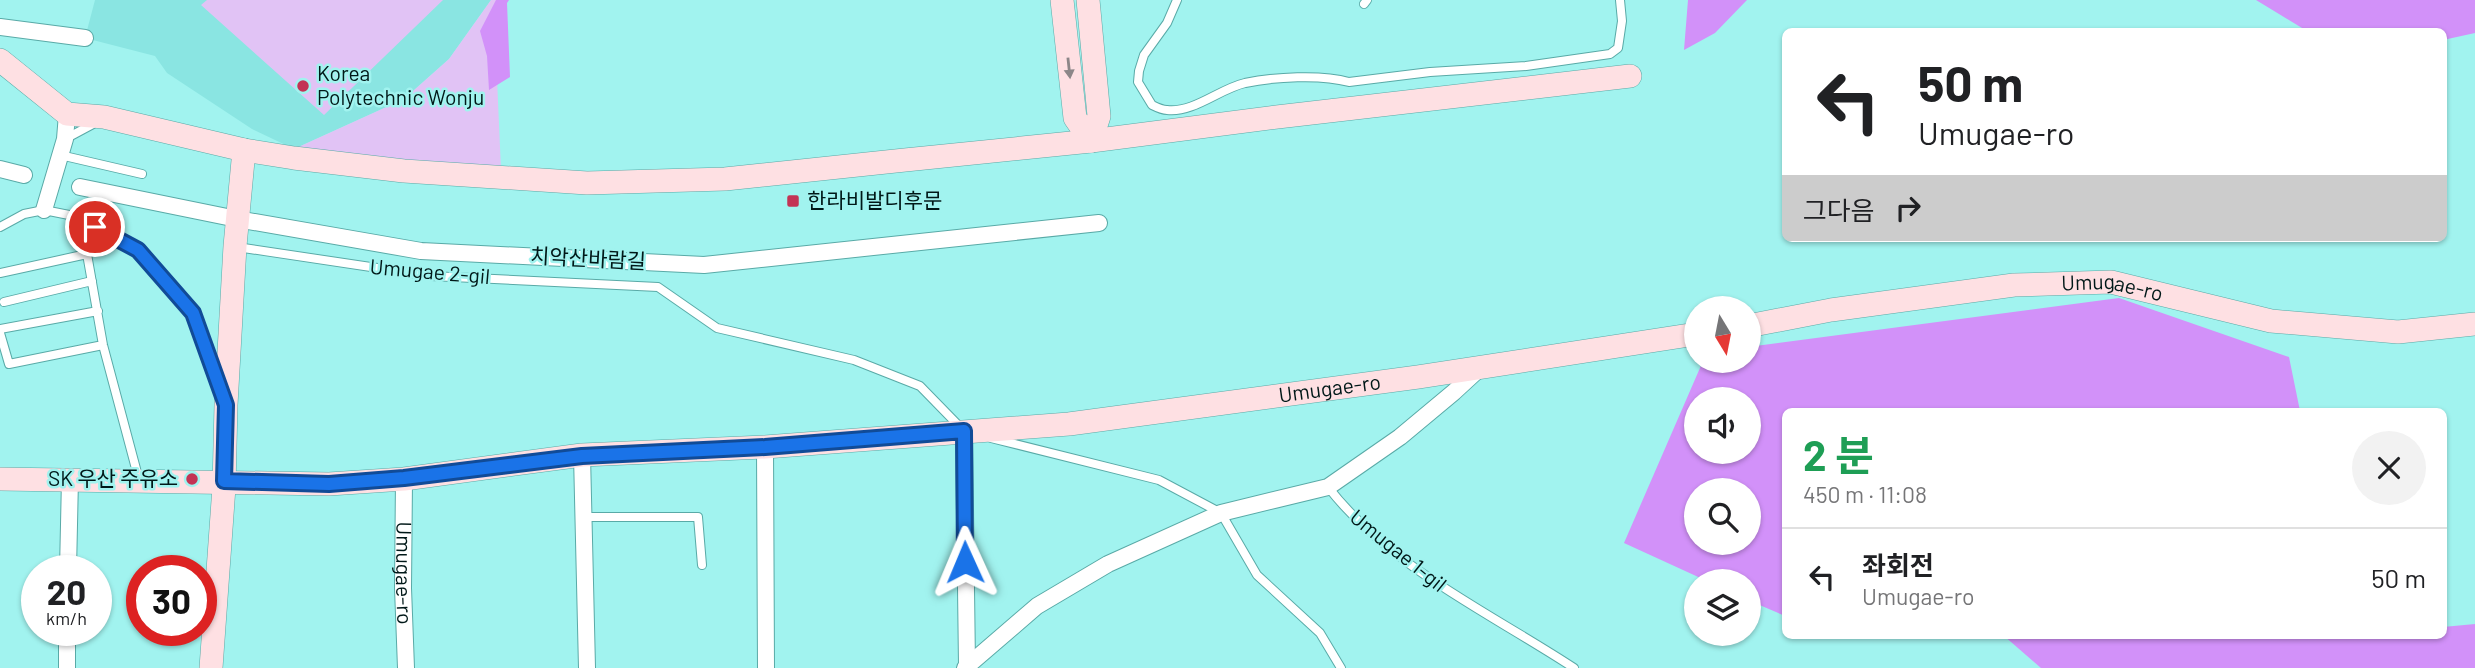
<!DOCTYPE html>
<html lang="ko">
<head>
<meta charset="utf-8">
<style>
	:root { --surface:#fff; --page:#f2f2f2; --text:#202124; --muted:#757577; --line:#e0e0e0 }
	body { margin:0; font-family:Barlow,"Noto Sans KR",sans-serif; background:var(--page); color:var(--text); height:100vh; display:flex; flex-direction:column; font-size:26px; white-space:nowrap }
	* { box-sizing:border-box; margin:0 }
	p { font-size:23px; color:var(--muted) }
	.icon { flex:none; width:38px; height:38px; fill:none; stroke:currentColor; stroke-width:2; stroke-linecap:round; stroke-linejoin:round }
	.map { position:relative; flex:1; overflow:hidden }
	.panel { position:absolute; left:1782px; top:408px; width:665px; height:231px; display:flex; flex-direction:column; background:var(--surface); border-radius:10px; box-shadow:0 2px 5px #0004 }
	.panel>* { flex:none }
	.banner { position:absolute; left:1782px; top:28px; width:665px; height:214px; border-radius:10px; box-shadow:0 2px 5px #0004; background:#fff; color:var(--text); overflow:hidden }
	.needle { width:46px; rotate:170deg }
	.fabs { position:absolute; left:1684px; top:296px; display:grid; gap:14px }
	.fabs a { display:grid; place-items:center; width:77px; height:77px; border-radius:50%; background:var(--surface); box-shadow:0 2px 5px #0004; font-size:35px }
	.speed { position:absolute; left:21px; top:555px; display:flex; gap:14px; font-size:35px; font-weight:700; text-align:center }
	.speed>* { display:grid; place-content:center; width:91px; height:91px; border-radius:50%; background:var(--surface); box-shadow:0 2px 5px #0004; line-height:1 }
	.speed small { font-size:18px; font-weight:400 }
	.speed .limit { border:10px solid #d22; background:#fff; color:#111 }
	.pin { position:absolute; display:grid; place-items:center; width:60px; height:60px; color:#fff; margin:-30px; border:4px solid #fff; border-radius:50%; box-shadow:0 2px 7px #0007 }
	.me { position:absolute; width:77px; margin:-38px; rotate:359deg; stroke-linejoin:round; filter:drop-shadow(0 0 5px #0008) }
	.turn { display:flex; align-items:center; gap:24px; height:147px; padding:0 21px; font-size:32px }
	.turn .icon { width:91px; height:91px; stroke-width:2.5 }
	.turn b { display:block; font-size:49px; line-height:60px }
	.then { display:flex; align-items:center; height:66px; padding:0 21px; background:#0003; gap:14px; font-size:26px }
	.round { display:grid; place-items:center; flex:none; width:74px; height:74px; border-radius:37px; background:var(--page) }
	.head { display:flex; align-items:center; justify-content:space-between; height:119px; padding:0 21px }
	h1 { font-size:42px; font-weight:700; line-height:52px; color:#1e9e55 }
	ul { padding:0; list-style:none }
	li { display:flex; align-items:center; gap:21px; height:98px; padding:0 21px; border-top:2px solid var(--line) }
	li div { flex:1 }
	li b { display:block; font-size:26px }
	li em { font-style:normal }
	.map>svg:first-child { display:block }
	.built { fill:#8ae5e2 }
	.green { fill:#e1c3f5 }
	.forest { fill:#d291f9; fill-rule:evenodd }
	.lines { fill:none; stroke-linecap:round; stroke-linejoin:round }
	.lane-casing { stroke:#59aaa7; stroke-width:10 }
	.street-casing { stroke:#59aaa7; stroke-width:18 }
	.secondary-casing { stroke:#59aaa7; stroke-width:24 }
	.lane { stroke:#fff; stroke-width:8 }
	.street { stroke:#fff; stroke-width:16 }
	.secondary { stroke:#fee0e3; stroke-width:23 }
	.oneway { fill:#8c8688 }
	.route-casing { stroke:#114b97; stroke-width:18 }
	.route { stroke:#1a73e8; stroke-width:12 }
	.poi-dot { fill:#c33355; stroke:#a1f3ef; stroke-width:2.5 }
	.labels { text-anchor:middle; stroke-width:5; stroke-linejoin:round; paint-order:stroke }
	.poi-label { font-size:21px; fill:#001818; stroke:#a1f3ef; text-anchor:start }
	.street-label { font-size:21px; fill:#001818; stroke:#a1f3ef }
</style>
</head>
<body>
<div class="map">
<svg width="2475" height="668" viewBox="0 0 2475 668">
	<rect width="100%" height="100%" fill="#a1f3ef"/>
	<path class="built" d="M95,0H491L449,59L404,99L294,149L252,129L167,73L155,56L85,38Z"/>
	<path class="green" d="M207,0H443L324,115L201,5Z
		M491,0H501L495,33L501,170L294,149L404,99L449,59Z"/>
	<path class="forest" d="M496,0H509L507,3L510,77L489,90L487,56L480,31Z
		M1688,0H1747L1715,33L1684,50Z
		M2256,0H2475V33L2443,40V32L2307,31Z
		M2119,298L2289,357L2300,411H1785V616L1748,600V581H1707L1624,543L1703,361L1748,360V347ZM1748,399V452H1696V399ZM1748,490V542H1696V490Z
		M2475,624V668H2041L2003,635H2443V627Z"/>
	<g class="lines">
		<defs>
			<path id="lane" d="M1177,0L1167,23L1144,55L1139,71L1138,82L1152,105C1156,107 1162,110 1167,110C1194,113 1219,89 1245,83C1274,77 1321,74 1349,82L1430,72L1526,66L1610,54L1618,48L1622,21L1620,0
				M1364,4L1367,0
				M65,139L93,124
				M60,155L142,174
				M0,227L24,214L44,210L74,216L138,250L193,313L219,386
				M237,247L431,276L658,287L717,328L854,360L920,386L960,427
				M0,273L87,254L103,345L139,480
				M4,302L92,281
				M0,329L98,311
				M0,333L9,364L103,345
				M991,438L1159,480L1221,513L1257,575L1320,633L1341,668
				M1328,487C1392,569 1489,612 1574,668
				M583,517H698L702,565"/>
			<g id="street">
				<path d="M0,27L85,38"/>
				<path d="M0,169L24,175"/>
				<path d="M80,187L237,219L421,251L704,265L1099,223"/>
				<path d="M44,210L65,139L67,114"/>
				<path d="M964,431L967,666"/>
				<path d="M765,447L766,668"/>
				<path d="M582,455L587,668"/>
				<path id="s1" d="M404,479L403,588L406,668"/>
				<path d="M68,570L70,479"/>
				<path d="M67,668V630"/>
				<path d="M965,668L1037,606L1108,564L1221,513L1328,487L1400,437L1454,392L1479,369"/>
			</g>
			<g id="secondary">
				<path d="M1062,0L1075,118L1091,141"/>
				<path d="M1088,0L1099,116L1091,141"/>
				<path d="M0,60L67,114L104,117L244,150L294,158L404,171L587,183L725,179L905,160L1091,141L1277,117L1630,76"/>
				<path id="s2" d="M1748,326L1831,310L2014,285L2111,282L2271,321L2398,332L2475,324"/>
				<path id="s3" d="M0,479L329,484L404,479L582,455L765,447L1069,424L1418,377L1696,334"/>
				<path d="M211,668L224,487L226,405L235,246L244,150"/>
			</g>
		</defs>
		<use href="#lane" class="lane-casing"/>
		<use href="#street" class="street-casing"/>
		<use href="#secondary" class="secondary-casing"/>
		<use href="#lane" class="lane"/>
		<use href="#street" class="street"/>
		<use href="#secondary" class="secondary"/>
	</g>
	<defs><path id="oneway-solid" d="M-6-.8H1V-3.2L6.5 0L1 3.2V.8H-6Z" transform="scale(1.75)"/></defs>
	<use class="oneway" href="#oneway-solid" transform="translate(1069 68) rotate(84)"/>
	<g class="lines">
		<defs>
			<path id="route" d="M95,227L138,250L193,313L226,405L224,481L329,484L404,478L582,456L765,447L964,431L965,562"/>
		</defs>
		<use href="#route" class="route-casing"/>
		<use href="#route" class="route"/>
	</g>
	<g class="poi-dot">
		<circle cx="303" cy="86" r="7"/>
		<rect x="786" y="194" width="14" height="14" rx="3.5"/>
		<circle cx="192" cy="479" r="7"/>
	</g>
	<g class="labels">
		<g class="poi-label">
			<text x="317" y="81">Korea<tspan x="317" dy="24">Polytechnic Wonju</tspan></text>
			<text x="807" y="208">한라비발디후문</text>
			<text x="178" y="486" text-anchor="end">SK 우산 주유소</text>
		</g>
		<g class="street-label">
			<text transform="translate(588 259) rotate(3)" y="7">치악산바람길</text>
			<text transform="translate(430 272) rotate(5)" y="7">Umugae 2-gil</text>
			<text dy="7" stroke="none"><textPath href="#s2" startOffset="368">Umugae-ro</textPath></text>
			<text dy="7" stroke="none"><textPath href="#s3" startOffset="1335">Umugae-ro</textPath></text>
			<text transform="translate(1398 551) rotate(39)" y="7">Umugae 1-gil</text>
			<text dy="7" stroke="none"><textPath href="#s1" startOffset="94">Umugae-ro</textPath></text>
		</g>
	</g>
</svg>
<div class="fabs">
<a><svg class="needle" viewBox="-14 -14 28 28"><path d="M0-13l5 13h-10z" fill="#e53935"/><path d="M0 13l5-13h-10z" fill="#757577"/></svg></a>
<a><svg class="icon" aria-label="sound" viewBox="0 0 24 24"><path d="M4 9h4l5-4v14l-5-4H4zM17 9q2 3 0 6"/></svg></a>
<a><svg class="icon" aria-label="search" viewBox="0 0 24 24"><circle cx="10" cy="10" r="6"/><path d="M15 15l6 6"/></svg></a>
<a><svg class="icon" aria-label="layers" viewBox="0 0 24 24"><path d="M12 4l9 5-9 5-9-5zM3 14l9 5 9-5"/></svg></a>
</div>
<div class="speed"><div>20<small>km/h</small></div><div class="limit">30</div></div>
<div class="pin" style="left:95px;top:227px;background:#d93025"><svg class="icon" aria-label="arrive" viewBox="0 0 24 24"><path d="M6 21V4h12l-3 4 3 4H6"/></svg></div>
<svg class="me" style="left:965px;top:562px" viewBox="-20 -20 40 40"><path d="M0-17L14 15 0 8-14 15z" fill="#1a73e8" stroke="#fff" stroke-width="4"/></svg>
<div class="banner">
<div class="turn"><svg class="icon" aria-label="left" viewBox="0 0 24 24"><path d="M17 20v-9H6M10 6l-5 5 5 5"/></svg><div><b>50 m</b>Umugae-ro</div></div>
<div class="then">그다음<svg class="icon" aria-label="right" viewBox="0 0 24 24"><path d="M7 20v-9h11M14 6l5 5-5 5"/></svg></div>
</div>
<section class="panel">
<div class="head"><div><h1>2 분</h1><p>450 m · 11:08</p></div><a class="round"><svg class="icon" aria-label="close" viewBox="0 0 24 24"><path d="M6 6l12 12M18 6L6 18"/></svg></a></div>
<ul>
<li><svg class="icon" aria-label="left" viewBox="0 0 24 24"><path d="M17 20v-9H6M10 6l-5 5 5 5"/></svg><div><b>좌회전</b><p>Umugae-ro</p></div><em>50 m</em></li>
</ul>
</section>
</div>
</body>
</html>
